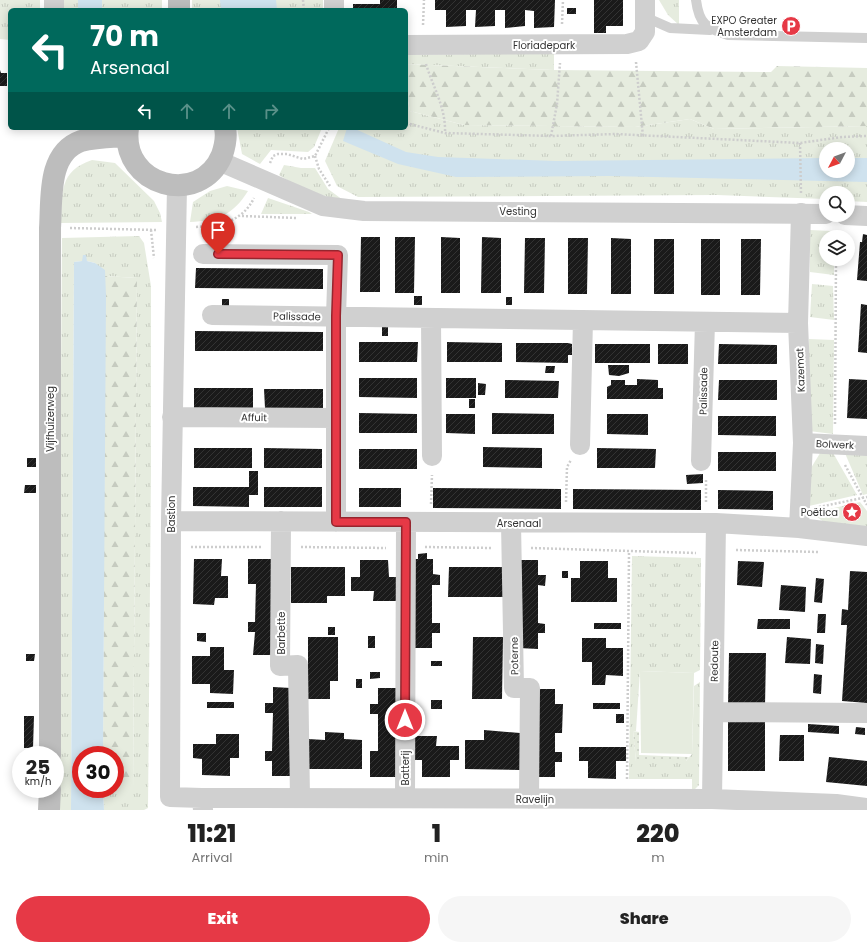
<!DOCTYPE html>
<html lang="en">
<head>
<meta charset="utf-8">
<style>
	:root { --surface:#fff; --page:#f6f6f6; --text:#222; --muted:#767676; --accent:#e63946 }
	body { margin:0; font-family:Poppins,sans-serif; background:var(--page); color:var(--text); height:100vh; display:flex; flex-direction:column; font-size:15px; white-space:nowrap }
	* { box-sizing:border-box; margin:0 }
	p { font-size:13px; color:var(--muted) }
	.icon { flex:none; width:22px; height:22px; fill:none; stroke:currentColor; stroke-width:2; stroke-linecap:round; stroke-linejoin:round }
	.map { position:relative; height:810px; overflow:hidden }
	.sheet { display:flex; flex-direction:column; background:var(--surface); flex:1 }
	.sheet>* { flex:none }
	.hud { position:absolute; left:8px; top:8px; width:400px; height:122px; border-radius:6px; box-shadow:0 2px 10px #0003; background:#00695c; color:#fff; overflow:hidden }
	.needle { width:26px; rotate:229deg }
	.buttons { position:absolute; left:819px; top:142px; display:grid; gap:8px }
	.buttons a { display:grid; place-items:center; width:36px; height:36px; border-radius:50%; background:var(--surface); box-shadow:0 2px 10px #0003; font-size:20px }
	.speed { position:absolute; left:12px; top:746px; display:flex; gap:8px; font-size:20px; font-weight:700; text-align:center }
	.speed>* { display:grid; place-content:center; width:52px; height:52px; border-radius:50%; background:var(--surface); box-shadow:0 2px 10px #0003; line-height:1 }
	.speed small { font-size:10px; font-weight:400 }
	.speed .limit { border:6px solid #d22; background:#fff; color:#111 }
	.pin { position:absolute; display:grid; place-items:center; width:34px; height:34px; color:#fff; margin:-41px -17px; border-radius:50% 50% 50% 0; rotate:-45deg; box-shadow:0 0 4px #0007 }
	.pin .icon { rotate:45deg }
	.me { position:absolute; width:44px; margin:-22px; rotate:0deg; stroke-linejoin:round; filter:drop-shadow(0 0 3px #0008) }
	.turn { display:flex; align-items:center; gap:14px; height:84px; padding:0 16px; font-size:18px }
	.turn .icon { width:52px; height:52px; stroke-width:2.5 }
	.turn b { display:block; font-size:28px; line-height:34px }
	.lanes { display:flex; align-items:center; height:38px; padding:0 16px; background:#0003; justify-content:center; gap:20px; direction:ltr }
	.lanes .off { opacity:.35 }
	.eta { display:flex; justify-content:space-evenly; align-items:center; height:68px; text-align:center }
	.eta b { font-size:24px; font-weight:800; line-height:28px }
	.cta { display:flex; gap:8px; margin-top:auto; padding:8px 16px }
	.cta a { flex:1; height:46px; border-radius:24px; background:var(--accent); color:#fff; font-size:16px; font-weight:800; line-height:46px; text-align:center }
	.cta a+a { background:var(--page); color:var(--text) }
	.map>svg:first-child { display:block }
	.grass { fill:url(#grass-tufts); fill-rule:evenodd }
	.forest { fill:url(#forest-firs) }
	.garden { fill:url(#garden-dots) }
	.pitch { fill:#e6ecdf }
	.water { fill:#cfe2ee }
	.building { fill:url(#building-hatch) }
	.lines { fill:none; stroke-linecap:round; stroke-linejoin:round }
	.path { stroke:#cdcdcd; stroke-width:2.5; stroke-dasharray:2 2; stroke-linecap:butt }
	.lane { stroke:#d0d0d0; stroke-width:10 }
	.street { stroke:#d0d0d0; stroke-width:20 }
	.secondary { stroke:#bdbdbd; stroke-width:22 }
	.route-casing { stroke:#96252e; stroke-width:10 }
	.route { stroke:#e63946; stroke-width:7 }
	.labels { text-anchor:middle; stroke-width:4; stroke-linejoin:round; paint-order:stroke }
	.poi-label { font-size:10px; fill:#333; stroke:#fff; text-anchor:end }
	.street-label { font-size:10px; fill:#333; stroke:#fff }
</style>
</head>
<body>
<div class="map">
<svg width="867" height="810" viewBox="0 0 867 810">
	<defs>
		<pattern id="grass-tufts" width="24" height="20" patternUnits="userSpaceOnUse"><rect width="24" height="20" fill="#e6ecdf"/><path d="M3 7l-1-3M5 7V3M7 7l1-3M15 17l-1-3M17 17v-4M19 17l1-3" fill="none" stroke="#c6cbc0"/></pattern>
		<pattern id="forest-firs" width="22" height="20" patternUnits="userSpaceOnUse"><rect width="22" height="20" fill="#e6ecdf"/><path d="M5 1l3.5 6h-7zM16 11l3.5 6h-7z" fill="#c6cbc0"/></pattern>
		<pattern id="garden-dots" width="8" height="8" patternUnits="userSpaceOnUse"><rect width="8" height="8" fill="#e6ecdf"/><path d="M2 2h.1M6 6h.1" fill="none" stroke="#c6cbc0" stroke-width="1.8" stroke-linecap="round"/></pattern>
		<pattern id="building-hatch" width="6" height="6" patternUnits="userSpaceOnUse"><rect width="6" height="6" fill="#1a1a1a"/><path d="M-1 1l2-2M0 6l6-6M5 7l2-2" fill="none" stroke="#333"/></pattern>
	</defs>
	<rect width="100%" height="100%" fill="#fff"/>
	<path class="grass" d="M0,0H40V10H10V40L0,39Z
		M62,0H78V10H62Z
		M102,0H162V10H102Z
		M192,0H323V10H192Z
		M659,0H679V25L668,15Z
		M554,53V70L406,64V55Z
		M406,91L410,111L464,125L635,127L690,119L714,129L867,126V202L848,201V193H826V199L717,195L358,197L337,186L325,161L339,128H406ZM826,149H848V171H826Z
		M237,128H322L314,147L308,152L271,150L260,164L242,154Z
		M92,160L115,163L154,201L160,213L162,222L61,223C62,193 59,171 92,160Z
		M284,165L301,168H315L328,189L347,203L302,189L279,175Z
		M227,186L248,191C233,215 218,221 190,222L193,202L210,191Z
		M268,198L309,212L312,214H261Z
		M810,230L832,231L833,237H826V259H834V275L810,272Z
		M139,236L144,243L151,286V474L148,808L144,810H104L103,789H133L137,278L105,276L95,263L87,261L83,255V261L74,262L71,810H58L62,238Z
		M812,284L833,286L834,320L810,317Z
		M809,339L834,340L833,434L809,431Z
		M822,450L832,451L857,495L809,506L806,476Z
		M844,451L867,454V494L863,495Z
		M860,502L867,511V527L829,526L812,513Z
		M632,556L701,558L700,670L694,673L640,671L636,731H633L636,761H686L692,754L694,686L700,682L699,785L692,792V779H629Z"/>
	<path class="forest" d="M406,64L554,70L771,72L777,66L867,68V126L714,129L690,119L635,127L464,125L410,111L406,91Z
		M105,276L137,278L133,789H108H115V755H103Z"/>
	<path class="garden" d="M633,731L639,732V755L689,757L686,761H636Z"/>
	<path class="pitch" d="M640,671L694,673L692,754L641,753Z"/>
	<path class="water" d="M78,0H102V10H78Z
		M220,0H276L277,10H221Z
		M347,128H353L406,152L438,157L556,161L826,158V171H848V158H867V182L609,176L456,177L398,164L343,141Z
		M83,255H86L87,261L95,263L105,270L106,296L103,755H81V789H103L104,810H71L74,262L82,261Z"/>
	<path class="building" d="M380,0H397V10H353V4H380Z
		M435,0H555L554,27L534,28V11L525,10V26L505,28V10H495V26L475,27L476,10H466V26L446,27V10H435Z
		M594,0H623V26H606V33H594Z
		M567,8H576V14H567Z
		M0,70L1,73H7V86H0Z
		M863,234L867,235V281L857,280L860,242H862Z
		M361,237H380V292H360Z
		M395,237H415L414,293H395Z
		M441,237L460,238V293H441Z
		M482,237L501,238V293H481Z
		M525,238H545L544,293H524Z
		M568,238H588L587,294H568Z
		M611,238L631,239V294H611Z
		M654,239H674V294H654Z
		M701,239H720V295H701Z
		M741,239H761L760,295H741Z
		M196,268L323,269V289L195,288Z
		M414,296H422V305H414Z
		M506,297H512V305H506Z
		M222,299H229V307L222,306Z
		M861,304L867,305V353L858,352Z
		M382,327H388V336H382Z
		M195,331L323,332V351H195Z
		M359,342H418L417,362H359Z
		M447,342L502,343V362H447Z
		M516,343H568L572,344V355H568V363L516,362Z
		M595,344H650V363H595Z
		M658,344H688V364H658Z
		M719,344L777,345V364H718Z
		M608,365H629V373L619,376L609,375Z
		M546,366H555L554,373H545Z
		M359,378H417V398L359,397Z
		M446,378H476V398H446Z
		M637,379L658,380V388H663V399H607V387L611,385V380H625V385H637Z
		M849,379L867,380V419L847,418Z
		M505,380L559,381L558,398H505Z
		M719,380H777V400H718Z
		M478,383L486,384L485,395H478Z
		M194,388H253V408H194Z
		M264,389H323V409L265,408Z
		M469,399H475V408H469Z
		M359,413L417,414V433H359Z
		M492,413L554,414V434H492Z
		M446,414H475V434L446,433Z
		M607,414H648V435L607,434Z
		M718,416H776V436L718,435Z
		M483,447L542,448V468L483,467Z
		M194,448H252V468H194Z
		M264,448L322,449V468H264Z
		M597,448L656,449L655,468H597Z
		M359,449H417V469H359Z
		M718,452H776V471H718Z
		M27,458H36V467H27Z
		M249,471H258V495H249V507L193,506V487H249Z
		M703,474V483L687,484L686,475Z
		M25,485H36V493H24Z
		M264,487H322V507H264Z
		M359,488H401V507H359Z
		M433,488L561,489V509L433,508Z
		M573,489L701,490V510L573,509Z
		M718,490L773,491V510L718,509Z
		M427,553V559H433V574L440,575V585H432V623H440V633H432V648H414V559H418V554Z
		M194,559H222L221,576H228V598H215L214,605L193,604Z
		M248,559H274L271,655H253L255,632H248V622H255L256,584H248Z
		M360,560H388L389,577H397V601H373L374,591H351V577H360Z
		M520,560H538V575H546L545,586L538,585V623L545,624V633H538V649L519,648Z
		M580,561H608V578H617V602H571V578H580Z
		M738,561L764,562L762,587L737,585Z
		M291,567H345V596H327V603H291Z
		M449,567H503V597H448Z
		M562,571H568V578H562Z
		M850,571L867,572V703L842,701L847,625H841L842,609L848,610Z
		M816,578L824,579L822,603L814,602Z
		M781,585L806,587L805,612L779,610Z
		M818,614H826L825,633H817Z
		M758,619H790V629H757Z
		M594,623H621V629H594Z
		M328,627H335V635H328Z
		M197,633H206V642L197,641Z
		M368,636H375V648H368Z
		M308,637H338V681H330V699H308Z
		M473,637H503L502,699H472Z
		M787,637L811,639L810,664L785,663Z
		M582,638H606V648H623V676L606,675L605,685H592V662H582Z
		M816,644L824,645L823,664L815,663Z
		M210,647H224V670H234L233,694L210,693V684H192V656H210Z
		M729,653H766L765,706H728Z
		M26,654H35L34,661H26Z
		M431,661H442V666H431Z
		M370,672H380V678L370,679Z
		M814,674L822,675L821,694L813,693Z
		M356,679H362V688H356Z
		M273,687L291,688V776H272V761H265V751H272L273,713H265V703H273Z
		M378,688H397L396,777H370V751H378V714H370V704H378Z
		M537,689H555V704H563L562,733H555V752H562V762H555V777H536Z
		M431,700H442V709H431Z
		M207,702H234V708H207Z
		M593,703H620V709H593Z
		M616,714H624V723H616Z
		M24,716H34L33,748H24Z
		M728,718H765V771H728Z
		M808,724L839,726V734L808,732Z
		M856,727L865,728V735L855,734Z
		M484,730L520,733V770L465,769V740H484Z
		M325,732L344,733V739L362,740V769H307L308,739L325,740Z
		M216,734H239V758H230V776L202,775V759L193,758V744H216Z
		M780,735H804V761H779Z
		M413,736H437L436,746H459V760H450V777H422V760H413Z
		M579,747H626V761H616V779L588,778V761H579Z
		M829,757L867,761V786L826,782Z"/>
	<g class="lines">
		<path class="path" d="M303,0L304,10
			M562,24L563,0
			M423,25L424,0
			M636,62L643,137
			M426,64C433,87 446,108 445,133
			M406,123L445,133L480,134L551,136L615,134L800,143L842,137L867,136
			M551,136L557,104L560,63
			M800,143L801,194
			M315,156L319,169L330,186
			M270,163L273,156L278,154H287L303,159L315,156L329,128
			M242,216L297,218
			M196,227C221,225 242,222 254,198
			M70,228L157,230
			M151,230L154,258
			M836,237V231
			M835,424L836,259
			M845,465L867,505
			M706,480V503
			M566,502L567,467L571,460
			M431,504L432,475
			M819,507L867,497
			M191,547H262
			M301,547L386,548
			M425,547L492,548
			M531,548L696,553
			M736,550L819,552
			M627,779L629,552"/>
		<path class="lane" d="M696,0C699,24 706,28 728,35L867,38
			M645,17L670,28L710,30"/>
		<path class="street" d="M334,0V10
			M54,10V0
			M406,45L627,44L639,41L645,32V0
			M219,161L323,206L364,211L826,214
			M177,186L171,521L170,797L202,798L203,810
			M845,215L867,216
			M203,254L338,255L336,316V522
			M212,315L798,323
			M431,318L432,456
			M172,417L336,418
			M803,443L867,446
			M580,445L583,320
			M701,461L705,322
			M171,521L716,523L799,528L867,536
			M281,521L280,666L298,665L300,798
			M511,523L514,688H530L529,799
			M799,528L803,443L798,323L801,213
			M714,712L867,713
			M202,798L712,799L836,804L867,808
			M405,798L406,522
			M712,799L716,523"/>
		<path class="secondary" d="M179,10V0
			M128,128C120,186 200,208 222,155C225,146 227,137 225,128
			M50,755V228C52,199 47,153 81,141C95,137 113,137 127,136
			M49,810L50,789"/>
	</g>
	<g class="lines">
		<defs>
			<path id="route" d="M218,254L338,255L336,316V522H406L405,720"/>
		</defs>
		<use href="#route" class="route-casing"/>
		<use href="#route" class="route"/>
	</g>
	<defs>
		<symbol id="parking-disc" viewBox="-11 -11 22 22"><circle r="9.5" fill="#e63946" stroke="#fff"/><path d="M-3.5-5.5H1a3.5 3.5 0 0 1 0 7H-1V5.5H-3.5ZM-1-3.4V-.6H.8a1.4 1.4 0 0 0 0-2.8Z" fill="#fff"/></symbol>
		<symbol id="sight-disc" viewBox="-11 -11 22 22"><circle r="9.5" fill="#e63946" stroke="#fff"/><path d="M0-6L1.8-2.2L6-1.7L2.9 1.2L3.7 5.4L0 3.3L-3.7 5.4L-2.9 1.2L-6-1.7L-1.8-2.2Z" fill="#fff"/></symbol>
	</defs>
	<g fill-rule="evenodd">
		<use href="#parking-disc" x="780" y="15" width="22" height="22"/>
		<use href="#sight-disc" x="841" y="501" width="22" height="22"/>
	</g>
	<g class="labels">
		<g class="poi-label">
			<text x="777" y="24">EXPO Greater<tspan x="777" dy="12">Amsterdam</tspan></text>
			<text x="838" y="516">Poëtica</text>
		</g>
		<g class="street-label">
			<text x="544" y="49">Floriadepark</text>
			<text x="518" y="215">Vesting</text>
			<text transform="translate(297 316) rotate(1)" y="4">Palissade</text>
			<text transform="translate(800 370) rotate(-92)" y="4">Kazemat</text>
			<text transform="translate(703 391) rotate(-89)" y="4">Palissade</text>
			<text transform="translate(254 417) rotate(1)" y="4">Affuit</text>
			<text transform="translate(50 419) rotate(-90)" y="4">Vijfhuizerweg</text>
			<text transform="translate(835 444) rotate(3)" y="4">Bolwerk</text>
			<text transform="translate(171 514) rotate(-90)" y="4">Bastion</text>
			<text x="519" y="527">Arsenaal</text>
			<text transform="translate(281 633) rotate(-90)" y="4">Barbette</text>
			<text transform="translate(514 656) rotate(-91)" y="4">Poterne</text>
			<text transform="translate(714 661) rotate(-89)" y="4">Redoute</text>
			<text transform="translate(405 768) rotate(-90)" y="4">Batterij</text>
			<text x="535" y="803">Ravelijn</text>
		</g>
	</g>
</svg>
<div class="buttons">
<a><svg class="needle" viewBox="-14 -14 28 28"><path d="M0-13l5 13h-10z" fill="#e53935"/><path d="M0 13l5-13h-10z" fill="#767676"/></svg></a>
<a><svg class="icon" aria-label="search" viewBox="0 0 24 24"><circle cx="10" cy="10" r="6"/><path d="M15 15l6 6"/></svg></a>
<a><svg class="icon" aria-label="layers" viewBox="0 0 24 24"><path d="M12 4l9 5-9 5-9-5zM3 14l9 5 9-5"/></svg></a>
</div>
<div class="speed"><div>25<small>km/h</small></div><div class="limit">30</div></div>
<div class="pin" style="left:218px;top:254px;background:#d93025"><svg class="icon" aria-label="arrive" viewBox="0 0 24 24"><path d="M6 21V4h12l-3 4 3 4H6"/></svg></div>
<svg class="me" style="left:405px;top:720px" viewBox="-20 -20 40 40"><circle r="17" fill="#e63946" stroke="#fff" stroke-width="3"/><path d="M0-11L8 9 0 5-8 9z" fill="#fff"/></svg>
<div class="hud">
<div class="turn"><svg class="icon" aria-label="left" viewBox="0 0 24 24"><path d="M17 20v-9H6M10 6l-5 5 5 5"/></svg><div><b>70 m</b>Arsenaal</div></div>
<div class="lanes"><svg class="icon" aria-label="left" viewBox="0 0 24 24"><path d="M17 20v-9H6M10 6l-5 5 5 5"/></svg><svg class="icon off" aria-label="ahead" viewBox="0 0 24 24"><path d="M12 20V5M6 11l6-6 6 6"/></svg><svg class="icon off" aria-label="ahead" viewBox="0 0 24 24"><path d="M12 20V5M6 11l6-6 6 6"/></svg><svg class="icon off" aria-label="right" viewBox="0 0 24 24"><path d="M7 20v-9h11M14 6l5 5-5 5"/></svg></div>
</div>
</div>
<section class="sheet">
<div class="eta">
<div><b>11:21</b><p>Arrival</p></div>
<div><b>1</b><p>min</p></div>
<div><b>220</b><p>m</p></div>
</div>
<div class="cta"><a>Exit</a><a>Share</a></div>
</section>
</body>
</html>
